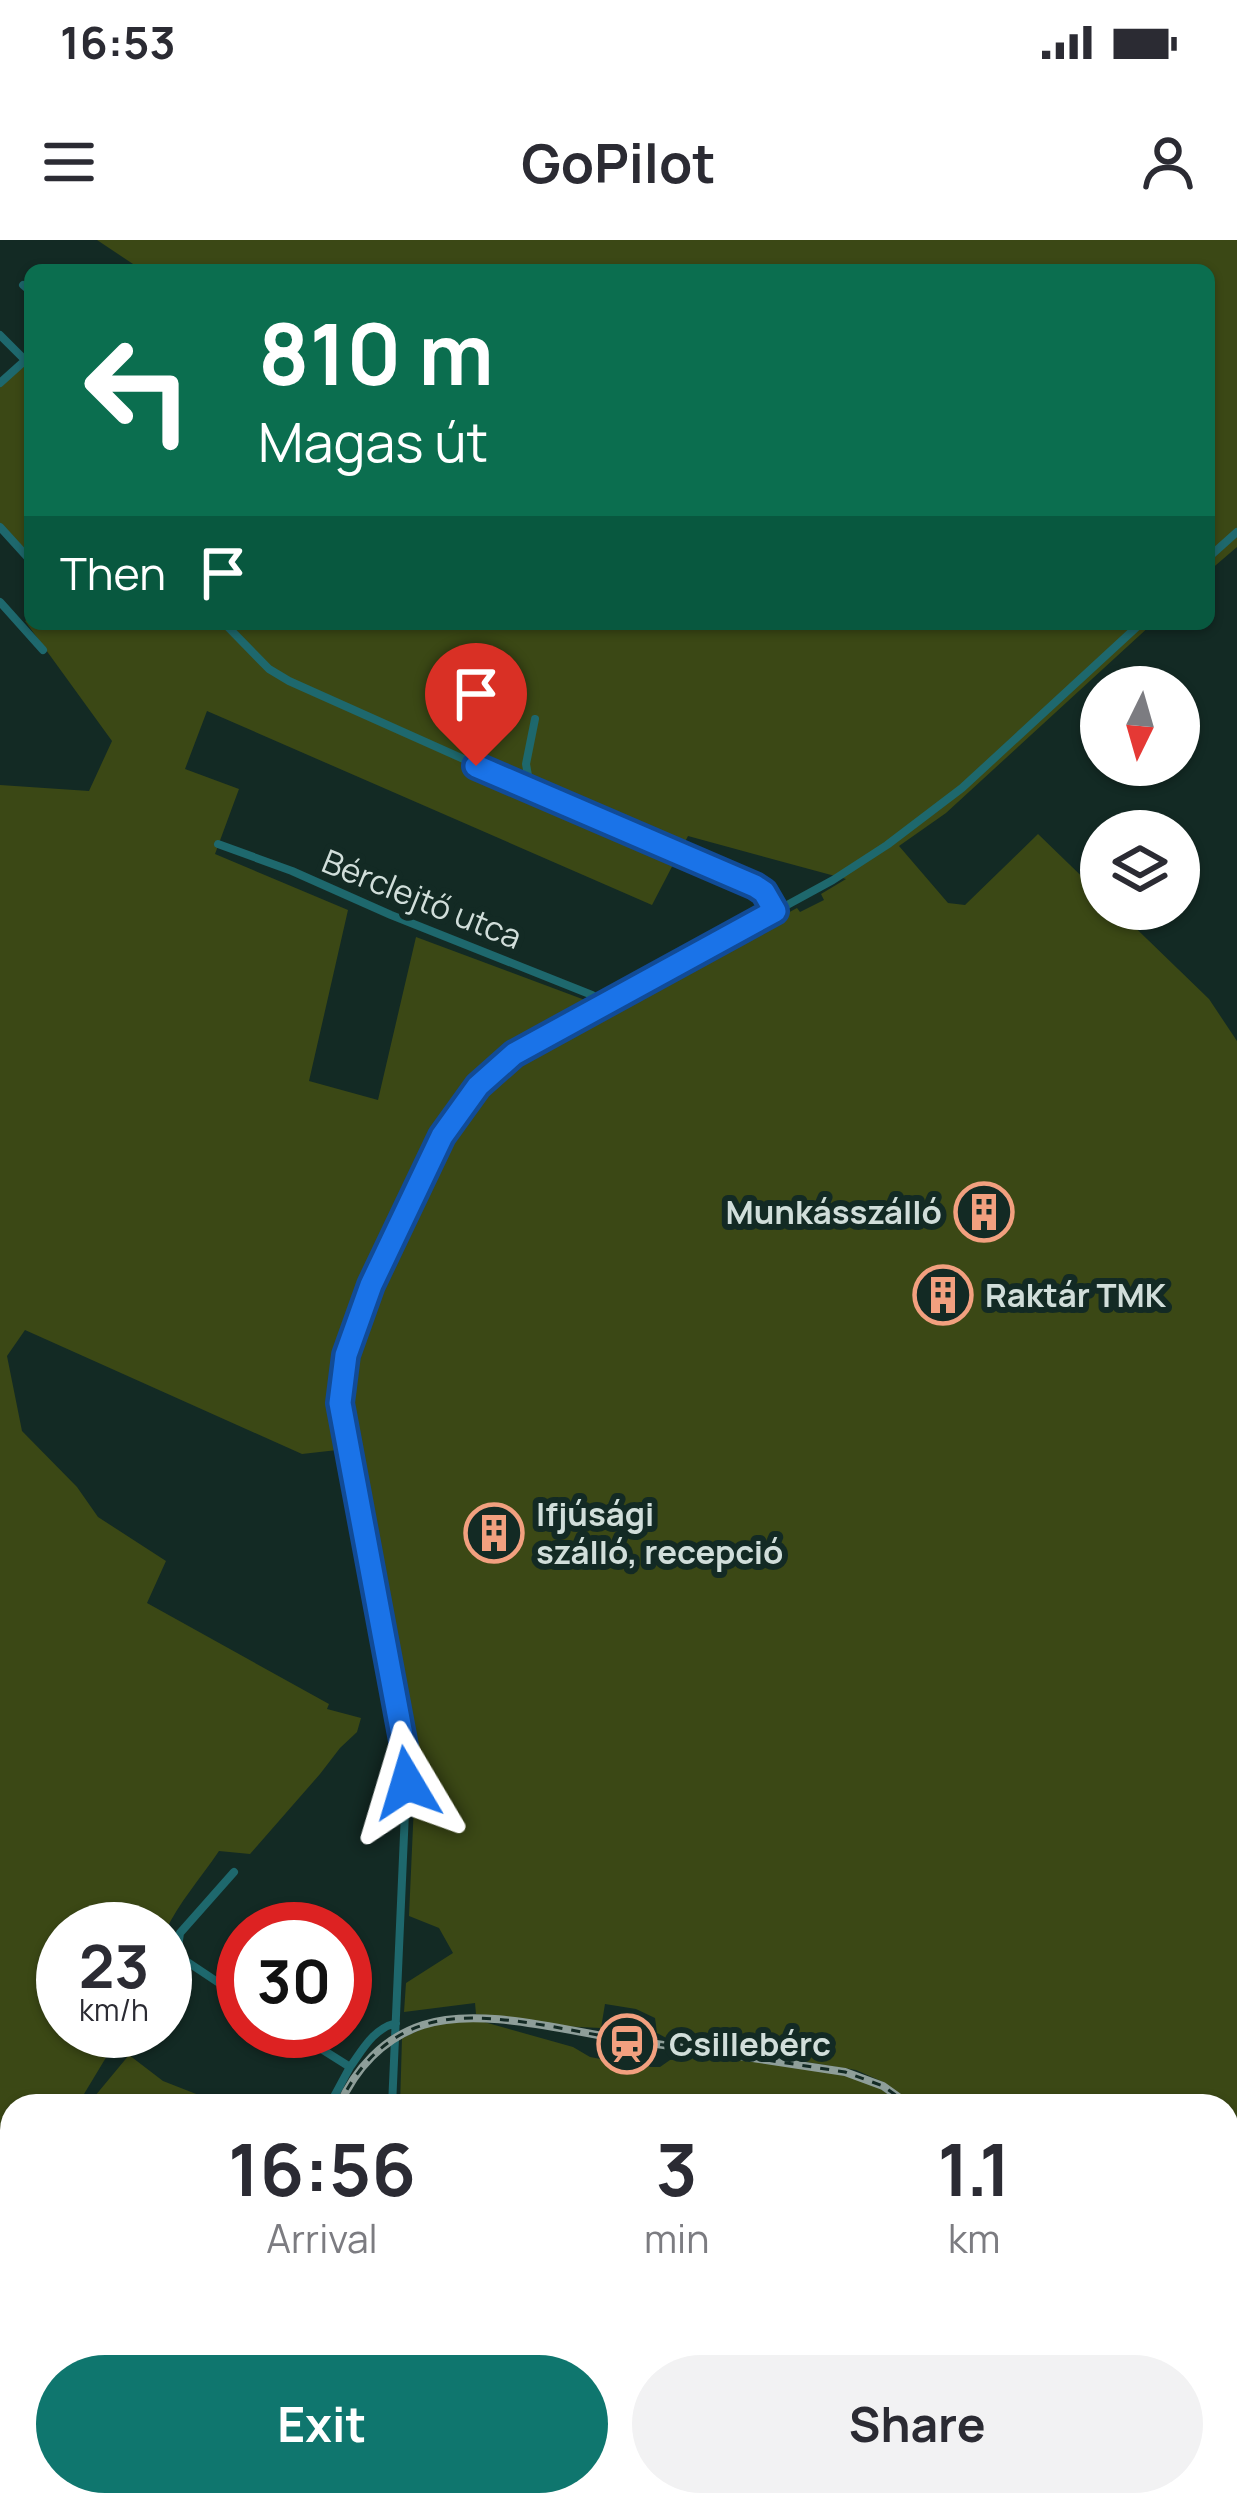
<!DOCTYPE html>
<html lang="en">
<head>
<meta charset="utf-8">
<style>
	:root { --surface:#fff; --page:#f2f2f3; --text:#2b2b33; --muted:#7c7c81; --accent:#0f766e }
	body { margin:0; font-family:Manrope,sans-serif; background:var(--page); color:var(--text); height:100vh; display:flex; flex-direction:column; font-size:45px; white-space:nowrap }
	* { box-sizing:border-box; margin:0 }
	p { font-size:39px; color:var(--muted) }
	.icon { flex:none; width:66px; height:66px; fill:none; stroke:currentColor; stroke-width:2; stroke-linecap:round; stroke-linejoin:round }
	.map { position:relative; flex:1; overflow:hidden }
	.sheet { position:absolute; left:0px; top:1854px; width:1239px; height:423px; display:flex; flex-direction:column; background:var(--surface); border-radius:36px 36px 0 0; box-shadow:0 3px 9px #0004 }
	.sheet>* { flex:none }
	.banner { position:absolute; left:24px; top:24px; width:1191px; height:366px; border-radius:18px; box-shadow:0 3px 9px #0004; background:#0b6e4f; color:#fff; overflow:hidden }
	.needle { width:78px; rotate:185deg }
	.fabs { position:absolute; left:1080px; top:426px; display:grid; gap:24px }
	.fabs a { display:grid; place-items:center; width:120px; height:120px; border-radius:50%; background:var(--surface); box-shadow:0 3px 9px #0004; font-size:60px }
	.speed { position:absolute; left:36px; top:1662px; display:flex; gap:24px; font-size:60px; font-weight:700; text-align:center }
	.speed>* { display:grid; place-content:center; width:156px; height:156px; border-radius:50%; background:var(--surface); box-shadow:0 3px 9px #0004; line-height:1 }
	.speed small { font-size:30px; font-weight:400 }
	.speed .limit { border:18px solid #d22; background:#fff; color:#111 }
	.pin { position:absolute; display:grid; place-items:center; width:102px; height:102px; color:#fff; margin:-123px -51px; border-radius:50% 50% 50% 0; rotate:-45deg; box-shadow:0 0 12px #0007 }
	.pin .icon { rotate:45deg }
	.me { position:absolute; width:132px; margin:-66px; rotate:353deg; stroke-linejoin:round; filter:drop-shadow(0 0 9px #0008) }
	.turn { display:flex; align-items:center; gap:42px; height:252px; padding:0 36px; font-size:54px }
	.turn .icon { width:156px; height:156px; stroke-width:2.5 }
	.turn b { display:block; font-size:84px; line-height:102px }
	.then { display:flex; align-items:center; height:114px; padding:0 36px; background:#0003; gap:24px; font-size:45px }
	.eta { display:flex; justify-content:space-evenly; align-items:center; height:204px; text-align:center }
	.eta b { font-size:72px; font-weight:700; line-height:84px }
	.button { display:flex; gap:24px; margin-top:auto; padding:24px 36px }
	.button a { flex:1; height:138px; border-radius:72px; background:var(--accent); color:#fff; font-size:48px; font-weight:700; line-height:138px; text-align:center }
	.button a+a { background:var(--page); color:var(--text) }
	.status { display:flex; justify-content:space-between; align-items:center; height:84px; padding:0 60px; background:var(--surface); direction:ltr }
	.status svg { height:33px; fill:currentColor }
	header { display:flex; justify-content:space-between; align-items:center; height:156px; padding:0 36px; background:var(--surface); font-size:54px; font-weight:700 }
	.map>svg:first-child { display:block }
	.green { fill:#3b4815; fill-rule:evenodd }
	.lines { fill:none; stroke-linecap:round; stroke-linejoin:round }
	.street { stroke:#1e686d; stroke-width:8 }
	.secondary { stroke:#2d8b90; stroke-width:10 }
	.rail-casing { stroke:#8e9e99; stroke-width:8 }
	.rail { stroke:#132a24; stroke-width:3; stroke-dasharray:9; stroke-linecap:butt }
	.route-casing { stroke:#114b97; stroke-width:30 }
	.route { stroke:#1a73e8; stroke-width:21 }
	.labels { text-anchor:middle; stroke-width:12; stroke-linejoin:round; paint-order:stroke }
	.street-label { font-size:33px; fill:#d1deda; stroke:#132a24 }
	.poi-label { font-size:33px; font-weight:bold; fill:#d1deda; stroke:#132a24; text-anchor:start }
</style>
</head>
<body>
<div class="status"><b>16:53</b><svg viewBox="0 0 49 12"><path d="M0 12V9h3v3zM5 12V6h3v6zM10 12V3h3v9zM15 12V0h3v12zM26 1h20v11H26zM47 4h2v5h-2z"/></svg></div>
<header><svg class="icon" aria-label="menu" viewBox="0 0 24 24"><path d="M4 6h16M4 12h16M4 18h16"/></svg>GoPilot<svg class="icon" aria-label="person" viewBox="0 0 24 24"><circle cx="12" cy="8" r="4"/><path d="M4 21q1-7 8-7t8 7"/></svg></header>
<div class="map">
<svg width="1237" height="2275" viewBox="0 0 1237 2275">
	<rect width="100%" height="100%" fill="#132a24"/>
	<path class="green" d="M97,0H1237V307L1209,331V30H142Z
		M30,115V317L0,284V147Z
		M30,377V384H1152L946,573L899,606L948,663L965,665L1038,594L1101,655V669H1116L1209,759L1237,801V2275H752L763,2265H1227V1866H915L883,1842L856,1830L670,1800L657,1793L655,1778L636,1769L605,1764L601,1788L556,1786L476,1774L475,1763L404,1772L406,1743L453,1713L439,1688L409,1676L416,1519L355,1208L302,1214L25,1090L7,1116L22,1191L77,1247L98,1277L166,1321L147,1363L329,1464L327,1469L361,1478L357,1492L340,1508L320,1534L250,1614L219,1611C201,1638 179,1662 165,1692V1689H63V1791H122L81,1859L74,1866H12V1928L0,1940V545L89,551L112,501L25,381ZM207,471L652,665L688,596L846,639L821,654L824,660L800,672L797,668L609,769L416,697L378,860L309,841L348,670L215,614L239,549L185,529Z
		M449,1781L484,1782L573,1807L590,1817L606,1820L620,1816L639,1819L650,1827H660L670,1820L715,1815L829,1832L872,1843L905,1866H400L402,1798L429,1786Z
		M129,1815L163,1841L214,1861L218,1866H96L90,1862Z
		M0,2152L12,2155V2265H19L7,2274L0,2275Z
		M219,2265H750L740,2275H214Z"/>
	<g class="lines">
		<path class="street" d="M23,45L30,51
			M0,95L30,125
			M0,143L30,116
			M0,287L30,320
			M1209,317L1237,292
			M0,362L43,410
			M225,384L269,429L289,441L685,618L755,646L764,652L775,671
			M530,547L526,524L535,479
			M218,604L292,631L391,675L592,755L605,765
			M234,1632L180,1693L177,1715L243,1759
			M293,1791L350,1827C363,1809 373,1789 396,1783
			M329,1866L350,1827
			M392,1866L407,1527L343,1184C333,1108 373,1040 405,973C422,937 437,899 461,866C476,846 494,829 514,814L833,640L887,605L962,548L1140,384
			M0,2100L12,2103"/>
		<path class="secondary" d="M0,2131L12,2134"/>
		<defs>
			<path id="rail" d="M339,1866C355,1829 383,1798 423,1785C477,1767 559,1789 615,1798C692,1809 768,1820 845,1832L883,1846L911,1866
				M0,2109L12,2111
				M747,2275L757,2265"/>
		</defs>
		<use href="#rail" class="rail-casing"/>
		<use href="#rail" class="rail"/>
	</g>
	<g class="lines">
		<defs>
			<path id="route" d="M407,1543L404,1506L340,1163L346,1115L371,1045L442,896L478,846L514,814L775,671L764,652L755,646L476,526"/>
		</defs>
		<use href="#route" class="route-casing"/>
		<use href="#route" class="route"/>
	</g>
	<defs>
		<symbol id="building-ring" viewBox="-11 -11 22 22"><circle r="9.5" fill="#132a24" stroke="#f2a07f" stroke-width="1.5"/><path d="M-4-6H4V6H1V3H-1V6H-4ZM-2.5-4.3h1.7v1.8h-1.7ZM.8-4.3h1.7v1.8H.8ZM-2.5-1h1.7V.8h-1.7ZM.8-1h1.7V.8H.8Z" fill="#f2a07f"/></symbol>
		<symbol id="station-ring" viewBox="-11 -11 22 22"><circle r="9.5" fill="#132a24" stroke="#f2a07f" stroke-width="1.5"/><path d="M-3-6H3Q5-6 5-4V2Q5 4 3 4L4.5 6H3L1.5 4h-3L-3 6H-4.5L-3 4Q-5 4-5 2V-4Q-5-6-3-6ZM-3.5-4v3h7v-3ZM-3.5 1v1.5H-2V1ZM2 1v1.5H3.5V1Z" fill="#f2a07f"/></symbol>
	</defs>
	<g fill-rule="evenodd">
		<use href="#building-ring" x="951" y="939" width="66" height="66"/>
		<use href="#building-ring" x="910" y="1022" width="66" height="66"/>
		<use href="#building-ring" x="461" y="1260" width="66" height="66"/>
		<use href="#station-ring" x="594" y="1771" width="66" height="66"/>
	</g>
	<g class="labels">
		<g class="street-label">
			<text transform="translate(422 659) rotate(22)" y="12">Bérclejtő utca</text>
		</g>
		<g class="poi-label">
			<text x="942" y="984" text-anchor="end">Munkásszálló</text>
			<text x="985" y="1067">Raktár TMK</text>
			<text x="536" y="1286">Ifjúsági<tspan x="536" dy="38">szálló, recepció</tspan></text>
			<text x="669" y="1816">Csillebérc</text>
		</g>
	</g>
</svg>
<div class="fabs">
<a><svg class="needle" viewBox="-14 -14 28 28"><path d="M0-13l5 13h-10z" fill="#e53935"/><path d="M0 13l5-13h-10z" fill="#7c7c81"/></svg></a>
<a><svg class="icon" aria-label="layers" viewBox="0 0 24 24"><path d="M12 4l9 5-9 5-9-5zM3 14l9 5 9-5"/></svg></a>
</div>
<div class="speed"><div>23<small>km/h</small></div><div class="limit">30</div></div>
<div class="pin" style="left:476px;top:526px;background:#d93025"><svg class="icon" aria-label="arrive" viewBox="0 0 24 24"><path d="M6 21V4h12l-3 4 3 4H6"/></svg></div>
<svg class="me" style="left:407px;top:1543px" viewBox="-20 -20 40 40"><path d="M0-17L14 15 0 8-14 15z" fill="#1a73e8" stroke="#fff" stroke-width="4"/></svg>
<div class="banner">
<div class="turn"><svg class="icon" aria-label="left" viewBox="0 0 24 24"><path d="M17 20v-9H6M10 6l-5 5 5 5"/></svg><div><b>810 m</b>Magas út</div></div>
<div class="then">Then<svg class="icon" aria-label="arrive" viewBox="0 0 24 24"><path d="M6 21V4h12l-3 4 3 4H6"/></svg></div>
</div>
<section class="sheet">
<div class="eta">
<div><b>16:56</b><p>Arrival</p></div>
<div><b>3</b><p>min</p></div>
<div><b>1.1</b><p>km</p></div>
</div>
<div class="button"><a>Exit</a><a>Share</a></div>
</section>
</div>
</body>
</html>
